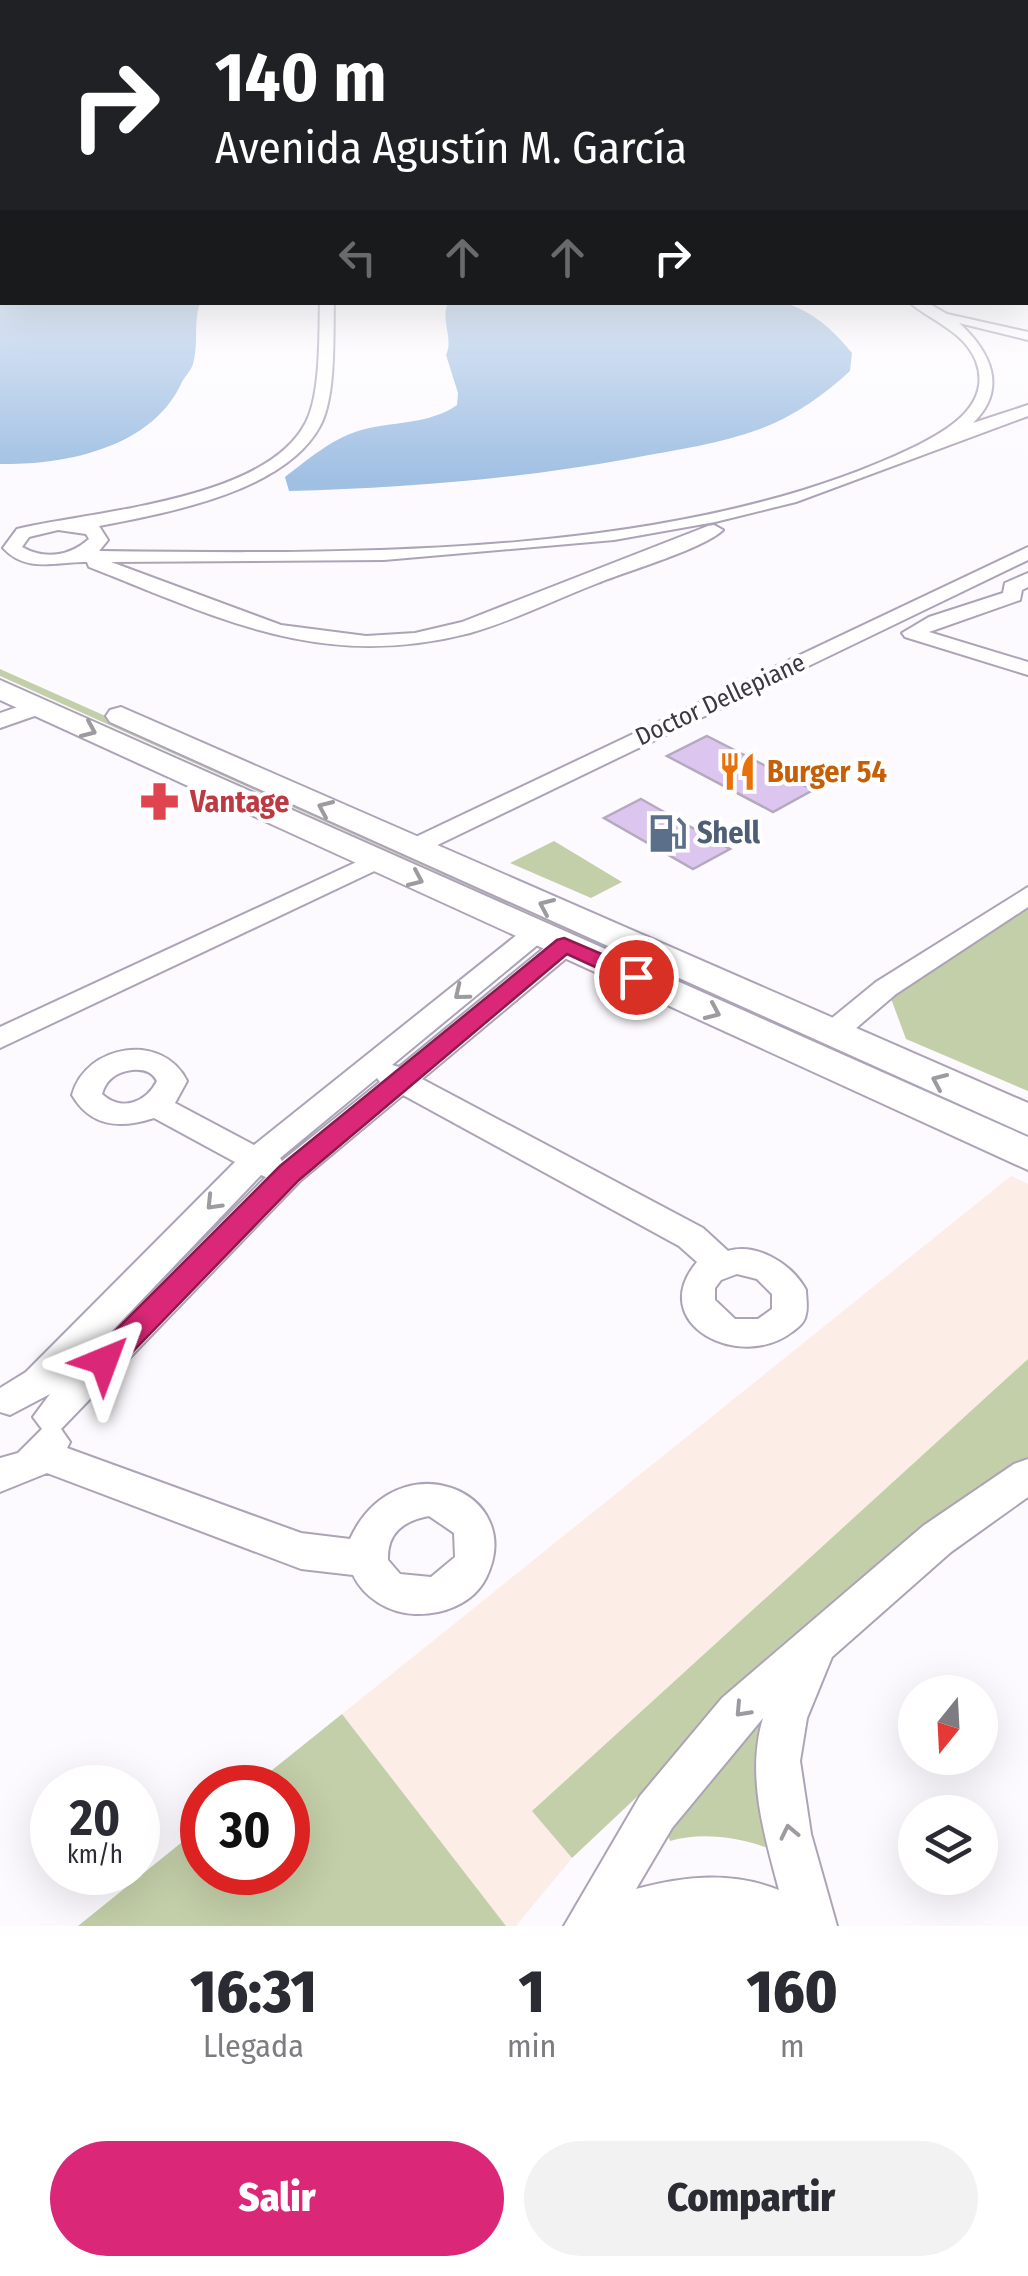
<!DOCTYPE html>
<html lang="es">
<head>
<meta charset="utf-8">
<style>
	:root { --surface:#fff; --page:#f2f2f3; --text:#2b2b33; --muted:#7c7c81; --accent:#db2777 }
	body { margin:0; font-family:"Fira Sans Condensed",sans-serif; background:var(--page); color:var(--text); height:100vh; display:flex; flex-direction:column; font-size:38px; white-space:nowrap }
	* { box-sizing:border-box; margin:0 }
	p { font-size:32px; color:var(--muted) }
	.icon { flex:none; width:55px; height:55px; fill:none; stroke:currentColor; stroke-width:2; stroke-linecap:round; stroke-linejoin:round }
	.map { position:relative; height:1926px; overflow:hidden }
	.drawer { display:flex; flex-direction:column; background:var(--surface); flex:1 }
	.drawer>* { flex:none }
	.hud { position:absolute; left:0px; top:0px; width:1030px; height:305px; box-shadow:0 10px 40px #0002; background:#202124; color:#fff; overflow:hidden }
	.needle { width:65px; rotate:198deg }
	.controls { position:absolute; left:898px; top:1675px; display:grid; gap:20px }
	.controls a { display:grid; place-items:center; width:100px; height:100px; border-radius:50%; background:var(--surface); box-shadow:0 10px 40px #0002; font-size:50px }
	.speed { position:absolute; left:30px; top:1765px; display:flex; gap:20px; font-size:50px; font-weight:700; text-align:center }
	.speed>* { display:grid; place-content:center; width:130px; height:130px; border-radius:50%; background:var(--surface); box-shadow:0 10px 40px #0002; line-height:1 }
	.speed small { font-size:25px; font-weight:400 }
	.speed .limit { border:15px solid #d22; background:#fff; color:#111 }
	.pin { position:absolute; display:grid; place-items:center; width:85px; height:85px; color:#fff; margin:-42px; border:5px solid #fff; border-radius:50%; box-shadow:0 2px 10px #0007 }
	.me { position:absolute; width:110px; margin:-55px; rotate:44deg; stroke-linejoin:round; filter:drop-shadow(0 0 8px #0008) }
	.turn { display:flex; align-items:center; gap:35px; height:210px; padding:0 50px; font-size:45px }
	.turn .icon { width:130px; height:130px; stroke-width:2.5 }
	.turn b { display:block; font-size:70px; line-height:85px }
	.lanes { display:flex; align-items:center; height:95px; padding:0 50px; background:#0003; justify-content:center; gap:50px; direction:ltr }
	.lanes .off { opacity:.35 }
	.eta { display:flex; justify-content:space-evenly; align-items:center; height:170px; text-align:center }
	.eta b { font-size:60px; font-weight:800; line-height:70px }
	.cta { display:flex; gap:20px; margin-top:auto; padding:20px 50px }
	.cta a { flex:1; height:115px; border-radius:60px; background:var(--accent); color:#fff; font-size:40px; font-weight:800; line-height:115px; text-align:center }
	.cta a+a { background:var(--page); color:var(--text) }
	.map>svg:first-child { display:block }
	.industrial { fill:#fcede7 }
	.green { fill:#c3cfa8 }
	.water { fill:#9fbfe3 }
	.building { fill:#dcc6f0; stroke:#b4a9be; stroke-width:2.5 }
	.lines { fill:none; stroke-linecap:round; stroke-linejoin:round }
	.street-casing { stroke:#ada3b7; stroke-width:4 }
	.secondary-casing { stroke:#ada3b7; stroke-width:4 }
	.street { fill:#fff; fill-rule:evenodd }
	.secondary { fill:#fff; fill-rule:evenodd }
	.oneway { stroke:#9e9ba0 }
	.route { fill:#db2777; stroke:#8e194d; stroke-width:2.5 }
	.labels { text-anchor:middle; stroke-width:8; stroke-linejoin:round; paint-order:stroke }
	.far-street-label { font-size:25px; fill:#3c3740; stroke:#fff }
	.food-label { font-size:30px; font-weight:bold; fill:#c56008; stroke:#fff; text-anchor:start }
	.health-label { font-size:30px; font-weight:bold; fill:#be3a42; stroke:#fff; text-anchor:start }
	.service-label { font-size:30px; font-weight:bold; fill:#4e5e75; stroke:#fff; text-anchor:start }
</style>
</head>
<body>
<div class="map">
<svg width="1028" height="1926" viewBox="0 0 1028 1926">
	<rect width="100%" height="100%" fill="#fcfafe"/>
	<path class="industrial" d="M1011,1176L1028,1184V1359L533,1810L572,1858L516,1926H506L342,1714Z"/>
	<path class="green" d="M0,669L1028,1127V1137L0,676Z
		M554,841L622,882L591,898L510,863Z
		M1028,906V1091L906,1039L890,996Z
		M1028,1359V1457L973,1492L812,1632L572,1858L532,1811Z
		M342,1714L506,1926H78L202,1826V1872H288V1788L251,1787Z
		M767,1720L776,1851C743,1838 704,1831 670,1841L667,1833L745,1737Z"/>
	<path class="water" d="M0,279L2,302L200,303C193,322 199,344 193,364C191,371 184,377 181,384C151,448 65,465 0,464Z
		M448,303H785C814,312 833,330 852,353L850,371C824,395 793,417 760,429C719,444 675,450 633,458C519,479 404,488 289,491L285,477C307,460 332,439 358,431C391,421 429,425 457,405L458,393L446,355C454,338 440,321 448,303Z"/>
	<path class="building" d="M707,736L762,764L813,790L773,812L667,756Z
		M641,799L730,849L693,869L604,818Z"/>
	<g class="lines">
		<defs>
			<path id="street" d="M2,240V248L0,249V241Z
				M320,302H334C333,336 336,397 320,426C285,492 166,513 99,526L108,540L99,551C352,554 680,559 912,448C945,432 993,406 976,361C964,331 931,321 909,302H926L947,314L1028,332V340L959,323C991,352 1008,389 973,423L1028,405V416L796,502L715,522L614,540L384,560L111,562L281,625L366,636L415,633L462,622L708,526L714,525L723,530C703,549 627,571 598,583C556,599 513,621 470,633C322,671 224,620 89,567L87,562C57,561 27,574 3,548L17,529C92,511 264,501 305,424C321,396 319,335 320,302ZM58,530L86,534L89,539C70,556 45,560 22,547L29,537Z
				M1028,547V560L423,852L414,855L401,847L405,842Z
				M1028,573V587L1022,590L1020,600L929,632L1028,662V675L905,637L902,633L929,617L1003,593L1005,583Z
				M38,700L49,707L46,712L0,728V713Z
				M376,853L385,856L389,861L385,866L0,1048V1027Z
				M1028,887V907L896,994L841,1041H821L816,1034L821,1027L876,982Z
				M537,924L546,926L550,932L546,938L392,1065L399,1067L555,939H575L579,945L575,951L422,1079L703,1228L728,1251C757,1242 793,1265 806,1290C806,1297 808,1307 806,1314C805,1322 799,1327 792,1332C740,1372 645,1324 697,1262L679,1246L403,1095L300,1181L61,1429L70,1442L67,1448L301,1533L350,1539C396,1438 529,1491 486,1578C473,1604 442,1615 415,1614C389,1613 364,1598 353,1575L301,1569L47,1473L0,1492V1458L18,1453L42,1429L33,1417L50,1394L10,1415L0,1412V1388L26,1372L235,1162L154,1118C120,1129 91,1127 72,1095C86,1044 163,1032 187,1081L175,1103L254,1145L528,926ZM132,1070C143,1069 152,1071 157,1081C146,1103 121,1112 102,1094C106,1079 117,1072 132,1070ZM377,1078L380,1082L282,1161L280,1158ZM261,1175L266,1177L69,1376ZM737,1274L757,1279L772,1294V1309L758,1319H735L715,1300V1288L721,1280ZM429,1516L454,1533L455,1557L431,1577L400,1574L388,1560C387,1533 403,1521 429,1516Z
				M1028,1459V1497L951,1552L832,1657L807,1718L800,1761L811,1834L837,1926H564L640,1796L722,1698L923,1526L1014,1464ZM763,1718C746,1775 764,1834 779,1890C731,1871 685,1876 636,1889L672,1828Z"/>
			<path id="secondary" d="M0,680L1028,1137V1170L0,700Z
				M121,707L1028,1103V1135L110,722L106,716L110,710Z"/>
		</defs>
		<use href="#street" class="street-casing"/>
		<use href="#secondary" class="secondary-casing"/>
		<use href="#street" class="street"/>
		<use href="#secondary" class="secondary"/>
	</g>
	<defs><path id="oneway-chevron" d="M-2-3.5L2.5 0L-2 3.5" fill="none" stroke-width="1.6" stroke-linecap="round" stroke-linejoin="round" transform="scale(2.5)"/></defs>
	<g class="oneway">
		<use href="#oneway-chevron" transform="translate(89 730) rotate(24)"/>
		<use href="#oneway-chevron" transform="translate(325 808) rotate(-156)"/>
		<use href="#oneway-chevron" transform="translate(416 879) rotate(24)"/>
		<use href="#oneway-chevron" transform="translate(546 906) rotate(-156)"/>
		<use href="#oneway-chevron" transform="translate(461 993) rotate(141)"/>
		<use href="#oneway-chevron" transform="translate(713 1012) rotate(24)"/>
		<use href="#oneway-chevron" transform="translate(939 1081) rotate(-156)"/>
		<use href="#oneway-chevron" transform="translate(213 1203) rotate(134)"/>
		<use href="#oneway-chevron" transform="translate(742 1710) rotate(133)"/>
		<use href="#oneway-chevron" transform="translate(789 1832) rotate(-102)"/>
	</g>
	<linearGradient id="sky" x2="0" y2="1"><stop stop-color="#8bb8e6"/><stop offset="0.44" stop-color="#fefdff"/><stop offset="1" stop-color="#fefdff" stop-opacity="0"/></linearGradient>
	<rect width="1028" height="482" fill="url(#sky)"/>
	<path class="route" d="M564,938L644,972L647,977L636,984L628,982L567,954L299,1180L115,1370L104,1373L93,1370L89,1361L93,1353L280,1166L557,940Z"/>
	<defs>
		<symbol id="restaurant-bare" viewBox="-9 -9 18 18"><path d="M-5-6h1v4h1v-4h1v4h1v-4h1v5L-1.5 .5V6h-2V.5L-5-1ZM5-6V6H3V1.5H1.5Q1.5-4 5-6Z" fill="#e8710a" stroke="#fff" stroke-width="2.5" paint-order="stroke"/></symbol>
		<symbol id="pharmacy-bare" viewBox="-9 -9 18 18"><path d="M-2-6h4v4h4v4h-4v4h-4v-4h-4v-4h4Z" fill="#e0444e" stroke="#fff" stroke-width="2.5" paint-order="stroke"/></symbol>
		<symbol id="fuel-bare" viewBox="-9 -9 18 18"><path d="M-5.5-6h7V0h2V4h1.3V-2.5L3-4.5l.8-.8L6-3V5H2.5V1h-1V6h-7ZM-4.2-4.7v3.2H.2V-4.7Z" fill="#5c6f8a" stroke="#fff" stroke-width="2.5" paint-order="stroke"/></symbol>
	</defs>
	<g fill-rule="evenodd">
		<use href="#restaurant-bare" x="710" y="744" width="55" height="55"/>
		<use href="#pharmacy-bare" x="132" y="774" width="55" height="55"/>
		<use href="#fuel-bare" x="640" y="806" width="55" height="55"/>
	</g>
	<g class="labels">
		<g class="far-street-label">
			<text transform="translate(720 699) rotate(-25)" y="9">Doctor Dellepiane</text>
		</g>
		<g class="food-label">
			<text x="767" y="782">Burger 54</text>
		</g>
		<g class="health-label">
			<text x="190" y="812">Vantage</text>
		</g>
		<g class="service-label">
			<text x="697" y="843">Shell</text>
		</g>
	</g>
</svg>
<div class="controls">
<a><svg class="needle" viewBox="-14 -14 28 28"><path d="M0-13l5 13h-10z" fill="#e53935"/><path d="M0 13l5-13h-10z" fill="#7c7c81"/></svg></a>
<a><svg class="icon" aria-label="layers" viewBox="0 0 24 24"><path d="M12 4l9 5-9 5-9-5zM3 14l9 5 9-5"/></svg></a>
</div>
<div class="speed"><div>20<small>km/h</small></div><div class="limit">30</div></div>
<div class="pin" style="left:636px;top:977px;background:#d93025"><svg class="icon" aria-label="arrive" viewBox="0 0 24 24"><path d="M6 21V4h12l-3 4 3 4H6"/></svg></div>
<svg class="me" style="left:104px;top:1361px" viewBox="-20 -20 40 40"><path d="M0-17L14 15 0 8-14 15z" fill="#db2777" stroke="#fff" stroke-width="4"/></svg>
<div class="hud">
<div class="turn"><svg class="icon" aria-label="right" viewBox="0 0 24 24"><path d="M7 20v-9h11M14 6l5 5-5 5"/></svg><div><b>140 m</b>Avenida Agustín M. García</div></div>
<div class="lanes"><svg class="icon off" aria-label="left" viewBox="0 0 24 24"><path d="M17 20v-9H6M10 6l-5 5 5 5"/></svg><svg class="icon off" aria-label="ahead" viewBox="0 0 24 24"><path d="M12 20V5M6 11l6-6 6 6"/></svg><svg class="icon off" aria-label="ahead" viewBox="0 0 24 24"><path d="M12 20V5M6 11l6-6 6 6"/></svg><svg class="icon" aria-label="right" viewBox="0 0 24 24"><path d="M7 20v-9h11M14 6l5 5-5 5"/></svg></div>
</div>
</div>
<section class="drawer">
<div class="eta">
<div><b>16:31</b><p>Llegada</p></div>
<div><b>1</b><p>min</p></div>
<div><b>160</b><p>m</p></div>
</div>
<div class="cta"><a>Salir</a><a>Compartir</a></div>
</section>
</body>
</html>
